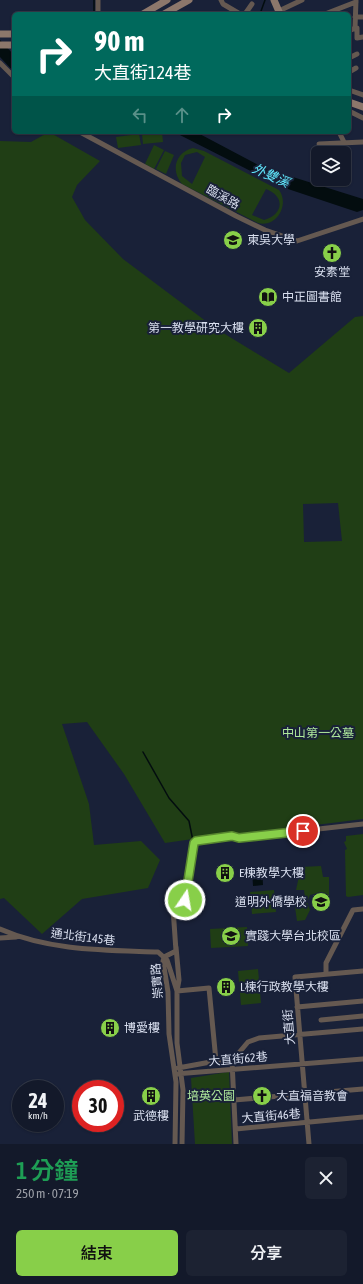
<!DOCTYPE html>
<html lang="zh-TW">
<head>
<meta charset="utf-8">
<style>
	:root { --surface:#13192a; --page:#1c2232; --text:#f1f3f6; --muted:#9da0a8; --line:#323847; --accent:#88cf49 }
	body { margin:0; font-family:"Asap Condensed","Noto Sans TC",sans-serif; background:var(--page); color:var(--text); height:100vh; display:flex; flex-direction:column; font-size:15px; white-space:nowrap }
	* { box-sizing:border-box; margin:0 }
	p { font-size:13px; color:var(--muted) }
	.icon { flex:none; width:22px; height:22px; fill:none; stroke:currentColor; stroke-width:2; stroke-linecap:round; stroke-linejoin:round }
	.map { position:relative; height:1144px; overflow:hidden }
	.details { display:flex; flex-direction:column; background:var(--surface); flex:1 }
	.details>* { flex:none }
	.top-card { position:absolute; left:12px; top:12px; width:339px; height:122px; border-radius:6px; box-shadow:0 1px 3px #0004,0 0 0 1px var(--line); background:#00695c; color:#fff; overflow:hidden }
	.tools { position:absolute; left:311px; top:146px; display:grid; gap:8px }
	.tools a { display:grid; place-items:center; width:40px; height:40px; border-radius:6px; background:var(--surface); box-shadow:0 1px 3px #0004,0 0 0 1px var(--line); font-size:20px }
	.speed { position:absolute; left:12px; top:1080px; display:flex; gap:8px; font-size:20px; font-weight:700; text-align:center }
	.speed>* { display:grid; place-content:center; width:52px; height:52px; border-radius:50%; background:var(--surface); box-shadow:0 1px 3px #0004,0 0 0 1px var(--line); line-height:1 }
	.speed small { font-size:10px; font-weight:400 }
	.speed .limit { border:6px solid #d22; background:#fff; color:#111 }
	.pin { position:absolute; display:grid; place-items:center; width:34px; height:34px; color:#fff; margin:-17px; border:2px solid #fff; border-radius:50%; box-shadow:0 1px 4px #0007 }
	.me { position:absolute; width:44px; margin:-22px; rotate:12deg; stroke-linejoin:round; filter:drop-shadow(0 0 3px #0008) }
	.turn { display:flex; align-items:center; gap:14px; height:84px; padding:0 16px; font-size:18px }
	.turn .icon { width:52px; height:52px; stroke-width:2.5 }
	.turn b { display:block; font-size:28px; line-height:34px }
	.lanes { display:flex; align-items:center; height:38px; padding:0 16px; background:#0003; justify-content:center; gap:20px; direction:ltr }
	.lanes .off { opacity:.35 }
	.round { display:grid; place-items:center; flex:none; width:42px; height:42px; border-radius:6px; background:var(--page) }
	.headline { display:flex; align-items:center; justify-content:space-between; height:68px; padding:0 16px }
	h1 { font-size:24px; font-weight:600; line-height:30px; color:#1e9e55 }
	.button { display:flex; gap:8px; margin-top:auto; padding:8px 16px }
	.button a { flex:1; height:46px; border-radius:6px; background:var(--accent); color:#111; font-size:16px; font-weight:600; line-height:46px; text-align:center }
	.button a+a { background:var(--page); color:var(--text) }
	.map>svg:first-child { display:block }
	.green { fill:#203e15; fill-rule:evenodd }
	.water { fill:#030d0f }
	.lines { fill:none; stroke-linecap:round; stroke-linejoin:round }
	.stream { stroke:#030d0f; stroke-width:1.5 }
	.street { stroke:#655951; stroke-width:5 }
	.secondary { stroke:#8c776b; stroke-width:7 }
	.route-casing { stroke:#58872f; stroke-width:10 }
	.route { stroke:#88cf49; stroke-width:7 }
	.labels { text-anchor:middle; stroke-width:4; stroke-linejoin:round; paint-order:stroke }
	.street-label { font-size:12px; fill:#d9dfef; stroke:#192138 }
	.poi-label { font-size:12px; fill:#d9dfef; stroke:#192138; text-anchor:start }
	.park-label { font-size:12px; fill:#afe99c; stroke:#192138 }
	.water-label { font-size:13px; font-style:italic; fill:#60e5fb; stroke:#192138 }
</style>
</head>
<body>
<div class="map">
<svg width="363" height="1144" viewBox="0 0 363 1144">
	<rect width="100%" height="100%" fill="#192138"/>
	<path class="green" d="M49,132L100,161L77,185L72,197L85,220L123,259L215,328L289,373L355,317L363,316V819C297,828 231,833 165,843L124,774L87,722L62,724L89,804L94,845L141,841L160,860L148,888L82,899L42,934L4,898L0,899V141L31,142ZM338,503L342,541L304,542L303,504Z
		M162,132L163,142L143,144L142,134Z
		M139,134L141,145L118,148L116,137Z
		M154,145L164,150L154,169L145,164Z
		M193,148L204,151L279,190C290,205 276,228 258,223L182,184C170,170 176,152 193,148ZM197,152L205,157L192,184L182,176L181,163L185,155ZM266,189C285,196 284,214 264,220L252,215Z
		M165,151L174,155L166,174L156,169Z
		M363,834V895L348,897L346,896L345,850L347,849L344,842L346,841V836Z
		M321,866L323,877H329V896L318,893L310,895L307,902L310,910L305,920L297,921L295,907L306,905L304,890H296L301,867Z
		M274,890L276,912L252,914L250,892Z
		M247,927L248,946L211,948L210,929Z
		M258,969L261,1003L241,1005L238,971Z
		M228,1072H229L232,1144H195L191,1078Z"/>
	<path class="water" d="M0,40L14,55V72L0,57Z
		M174,132H196L264,168L363,199V210L357,212L282,187Z
		M262,868L263,885L253,886L252,869Z"/>
	<g class="lines">
		<path class="stream" d="M94,14V0
			M260,14L265,0
			M143,752L169,798L189,821L193,841"/>
		<path class="street" d="M221,0L223,4L240,14
			M283,9L302,0
			M98,14V0
			M245,14L252,4
			M325,14L356,2
			M355,17H363
			M355,28L356,0
			M355,28H357V38L363,37
			M349,31L355,28
			M349,58L357,54
			M0,63L14,77
			M349,72L356,68
			M349,90L363,95
			M349,111L363,118
			M80,132L236,216L265,230L297,241L363,219
			M339,132L344,142
			M319,144L363,142
			M0,929C50,951 105,950 158,952L167,960L177,991V1043L183,1090L182,1144
			M0,938L16,937
			M176,947L179,980L177,991L209,988L216,1061
			M164,957L176,951L173,908L174,905L185,899L194,843L196,841L232,836L239,838L363,824
			M164,957L163,961L168,992L169,1034L176,1082L175,1144
			M326,974V963L353,910L363,909
			M297,1007L363,1001
			M321,1020L363,1016
			M178,1068L216,1061H232
			M175,1074L363,1059
			M234,1100L363,1089
			M236,1129L363,1117
			M236,1144L232,1061L248,1042L259,1038L363,1029
			M309,1144L295,977L363,971"/>
		<path class="secondary" d="M274,0L280,14
			M143,14L167,0
			M164,14L189,0
			M0,34H14
			M0,45H14
			M349,102L363,107"/>
	</g>
	<g class="lines">
		<defs>
			<path id="route" d="M185,900L194,843L196,841L232,836L239,838L303,831"/>
		</defs>
		<use href="#route" class="route-casing"/>
		<use href="#route" class="route"/>
	</g>
	<defs>
		<symbol id="university-disc" viewBox="-11 -11 22 22"><circle r="9.5" fill="#88cf49" stroke="#192138"/><path d="M0-5L7-2L0 1L-7-2ZM-4 1L0 2.5L4 1V4Q0 6-4 4Z" fill="#111"/></symbol>
		<symbol id="church-disc" viewBox="-11 -11 22 22"><circle r="9.5" fill="#88cf49" stroke="#192138"/><path d="M-1.2-6h2.4v3.5h3.3v2.4h-3.3V6h-2.4V-.1h-3.3v-2.4h3.3Z" fill="#111"/></symbol>
		<symbol id="library-disc" viewBox="-11 -11 22 22"><circle r="9.5" fill="#88cf49" stroke="#192138"/><path d="M-6-4Q-3-5.5-.7-3.5V5Q-3 3-6 4ZM6-4Q3-5.5 .7-3.5V5Q3 3 6 4Z" fill="#111"/></symbol>
		<symbol id="building-disc" viewBox="-11 -11 22 22"><circle r="9.5" fill="#88cf49" stroke="#192138"/><path d="M-4-6H4V6H1V3H-1V6H-4ZM-2.5-4.3h1.7v1.8h-1.7ZM.8-4.3h1.7v1.8H.8ZM-2.5-1h1.7V.8h-1.7ZM.8-1h1.7V.8H.8Z" fill="#111"/></symbol>
		<symbol id="school-disc" viewBox="-11 -11 22 22"><circle r="9.5" fill="#88cf49" stroke="#192138"/><path d="M0-5L7-2L0 1L-7-2ZM-4 1L0 2.5L4 1V4Q0 6-4 4Z" fill="#111"/></symbol>
	</defs>
	<g fill-rule="evenodd">
		<use href="#university-disc" x="222" y="229" width="22" height="22"/>
		<use href="#church-disc" x="321" y="242" width="22" height="22"/>
		<use href="#library-disc" x="257" y="286" width="22" height="22"/>
		<use href="#building-disc" x="247" y="317" width="22" height="22"/>
		<use href="#building-disc" x="214" y="862" width="22" height="22"/>
		<use href="#school-disc" x="310" y="891" width="22" height="22"/>
		<use href="#university-disc" x="220" y="925" width="22" height="22"/>
		<use href="#building-disc" x="215" y="976" width="22" height="22"/>
		<use href="#building-disc" x="99" y="1017" width="22" height="22"/>
		<use href="#building-disc" x="140" y="1085" width="22" height="22"/>
		<use href="#church-disc" x="251" y="1085" width="22" height="22"/>
	</g>
	<g class="labels">
		<g class="street-label">
			<text transform="translate(223 197) rotate(29)" y="4">臨溪路</text>
			<text transform="translate(83 937) rotate(7)" y="4">通北街145巷</text>
			<text transform="translate(157 981) rotate(-95)" y="4">崇實路</text>
			<text transform="translate(289 1027) rotate(-95)" y="4">大直街</text>
			<text transform="translate(238 1059) rotate(-5)" y="4">大直街62巷</text>
			<text transform="translate(271 1116) rotate(-5)" y="4">大直街46巷</text>
		</g>
		<g class="poi-label">
			<text x="247" y="244">東吳大學</text>
			<text x="332" y="276" text-anchor="middle">安素堂</text>
			<text x="282" y="301">中正圖書館</text>
			<text x="244" y="332" text-anchor="end">第一教學研究大樓</text>
			<text x="239" y="877">E棟教學大樓</text>
			<text x="307" y="906" text-anchor="end">道明外僑學校</text>
			<text x="245" y="940">實踐大學台北校區</text>
			<text x="240" y="991">L棟行政教學大樓</text>
			<text x="124" y="1032">博愛樓</text>
			<text x="276" y="1100">大直福音教會</text>
			<text x="151" y="1120" text-anchor="middle">武德樓</text>
		</g>
		<g class="park-label">
			<text x="318" y="737">中山第一公墓</text>
			<text x="211" y="1100">培英公園</text>
		</g>
		<g class="water-label">
			<text transform="translate(271 175) rotate(24)" y="5">外雙溪</text>
		</g>
	</g>
</svg>
<div class="tools">
<a><svg class="icon" aria-label="layers" viewBox="0 0 24 24"><path d="M12 4l9 5-9 5-9-5zM3 14l9 5 9-5"/></svg></a>
</div>
<div class="speed"><div>24<small>km/h</small></div><div class="limit">30</div></div>
<div class="pin" style="left:303px;top:831px;background:#d93025"><svg class="icon" aria-label="arrive" viewBox="0 0 24 24"><path d="M6 21V4h12l-3 4 3 4H6"/></svg></div>
<svg class="me" style="left:185px;top:900px" viewBox="-20 -20 40 40"><circle r="17" fill="#88cf49" stroke="#fff" stroke-width="3"/><path d="M0-11L8 9 0 5-8 9z" fill="#fff"/></svg>
<div class="top-card">
<div class="turn"><svg class="icon" aria-label="right" viewBox="0 0 24 24"><path d="M7 20v-9h11M14 6l5 5-5 5"/></svg><div><b>90 m</b>大直街124巷</div></div>
<div class="lanes"><svg class="icon off" aria-label="left" viewBox="0 0 24 24"><path d="M17 20v-9H6M10 6l-5 5 5 5"/></svg><svg class="icon off" aria-label="ahead" viewBox="0 0 24 24"><path d="M12 20V5M6 11l6-6 6 6"/></svg><svg class="icon" aria-label="right" viewBox="0 0 24 24"><path d="M7 20v-9h11M14 6l5 5-5 5"/></svg></div>
</div>
</div>
<section class="details">
<div class="headline"><div><h1>1 分鐘</h1><p>250 m · 07:19</p></div><a class="round"><svg class="icon" aria-label="close" viewBox="0 0 24 24"><path d="M6 6l12 12M18 6L6 18"/></svg></a></div>
<div class="button"><a>結束</a><a>分享</a></div>
</section>
</body>
</html>
